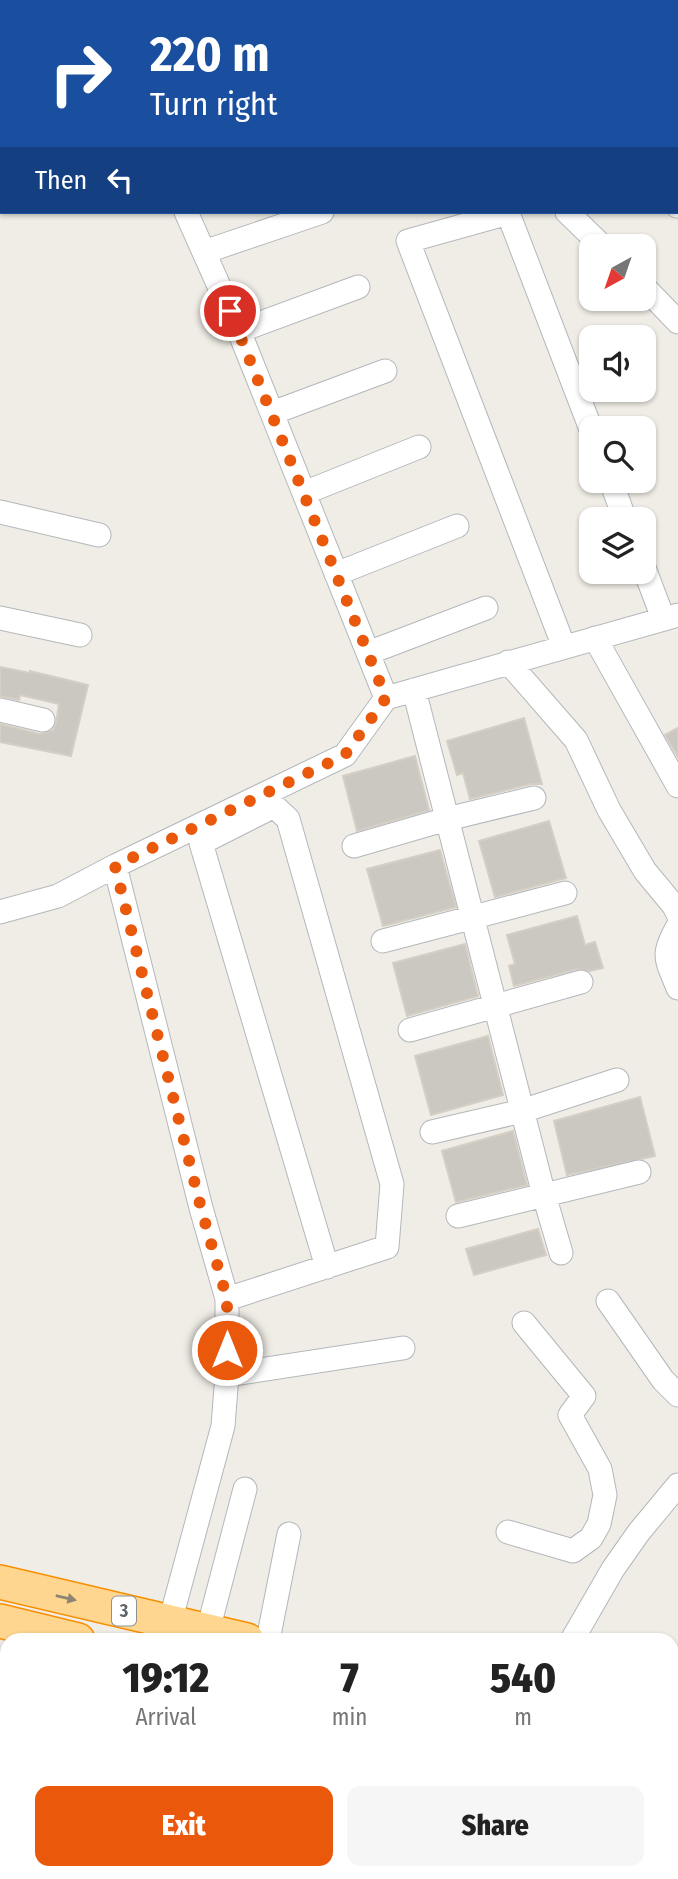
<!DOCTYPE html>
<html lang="en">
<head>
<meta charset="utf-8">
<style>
	:root { --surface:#fff; --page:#f6f6f6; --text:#222; --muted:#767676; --accent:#ea580c }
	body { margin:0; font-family:"Fira Sans Condensed",sans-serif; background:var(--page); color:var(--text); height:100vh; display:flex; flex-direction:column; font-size:26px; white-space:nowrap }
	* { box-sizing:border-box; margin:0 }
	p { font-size:23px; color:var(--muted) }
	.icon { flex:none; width:38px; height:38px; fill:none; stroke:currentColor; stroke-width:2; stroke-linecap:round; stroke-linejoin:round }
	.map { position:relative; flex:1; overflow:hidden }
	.side { position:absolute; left:0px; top:1633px; width:679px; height:247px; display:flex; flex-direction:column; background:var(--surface); border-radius:21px 21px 0 0; box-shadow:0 2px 5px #0004 }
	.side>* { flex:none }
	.guide { position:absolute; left:0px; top:0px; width:679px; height:214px; box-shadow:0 2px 5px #0004; background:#1a4fa0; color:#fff; overflow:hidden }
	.needle { width:46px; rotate:220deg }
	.tools { position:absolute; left:579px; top:234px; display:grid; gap:14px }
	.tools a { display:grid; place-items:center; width:77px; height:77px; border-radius:14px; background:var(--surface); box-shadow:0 2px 5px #0004; font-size:35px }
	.pin { position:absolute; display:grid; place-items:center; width:60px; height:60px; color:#fff; margin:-30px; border:4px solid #fff; border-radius:50%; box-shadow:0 2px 7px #0007 }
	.me { position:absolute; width:77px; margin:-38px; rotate:0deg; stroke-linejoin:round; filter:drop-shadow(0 0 5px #0008) }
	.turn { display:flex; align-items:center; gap:24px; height:147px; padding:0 35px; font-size:32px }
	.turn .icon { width:91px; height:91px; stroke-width:2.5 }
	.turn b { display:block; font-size:49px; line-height:60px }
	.then { display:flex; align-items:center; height:66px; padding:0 35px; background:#0003; gap:14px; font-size:26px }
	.eta { display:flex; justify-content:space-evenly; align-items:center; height:119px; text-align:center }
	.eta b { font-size:42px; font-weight:800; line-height:49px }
	.primary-button { display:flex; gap:14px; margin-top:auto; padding:14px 35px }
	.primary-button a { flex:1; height:80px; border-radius:14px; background:var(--accent); color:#fff; font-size:28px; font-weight:800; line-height:80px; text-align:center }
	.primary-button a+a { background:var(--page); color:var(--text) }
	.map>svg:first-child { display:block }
	.building { fill:#cbc8c2; stroke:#d5cec4; stroke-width:2 }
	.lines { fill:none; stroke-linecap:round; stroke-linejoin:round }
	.minor-casing { stroke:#b3b7bb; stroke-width:25 }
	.highway-casing { stroke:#f78f00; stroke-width:36 }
	.minor { stroke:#fff; stroke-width:23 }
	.highway { stroke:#ffd68f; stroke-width:33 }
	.oneway { fill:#8e8673 }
	.route { stroke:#ea580c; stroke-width:12; stroke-dasharray:0 21.6 }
	.labels { text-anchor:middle; stroke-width:5; stroke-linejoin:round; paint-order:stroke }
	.shield { fill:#fff; stroke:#8e9295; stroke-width:2 }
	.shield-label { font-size:18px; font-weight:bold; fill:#5e6367 }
</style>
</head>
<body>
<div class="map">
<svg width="678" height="1879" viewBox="0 0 678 1879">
	<rect width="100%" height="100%" fill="#f0ede6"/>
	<path class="building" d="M0,667L30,673V671L88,685L71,756L0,742V724L40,734L53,730L56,724L59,704L20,695L19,700L0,696Z
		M524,718L542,784H531L470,799L463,773L457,775L447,741Z
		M678,728V757L665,735Z
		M415,756L429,810L357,831L343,776Z
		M549,821L566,878L495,897L479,841Z
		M440,850L456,907L383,926L367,869Z
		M577,916L585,945L595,942L603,968L590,971L577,969L514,986L509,966L515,964L507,935Z
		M465,944L478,996L407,1016L393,963Z
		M488,1036L503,1095L431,1115L415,1056Z
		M640,1097L655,1156L567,1175L554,1121Z
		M513,1131L527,1185L456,1202L442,1151Z
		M538,1229L546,1255L474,1275L466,1249Z"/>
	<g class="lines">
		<defs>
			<path id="minor" d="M238,0L240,2
				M357,0L359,2
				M474,0L475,2
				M593,0L595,2
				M381,2L383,0
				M677,84L678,85
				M677,125H678
				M677,206H678
				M186,212L239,331L386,698
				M567,212L603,247
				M204,252L322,212
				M644,287L678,322
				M239,331L358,287
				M272,413L385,371
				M611,481L625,520
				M304,493L419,447
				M0,512L99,535
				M644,568L663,618
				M336,574L457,526
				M0,618L80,635
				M595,638L678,786
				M564,647L408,241L508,213L592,432
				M368,653L486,608
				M508,662L576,740L609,810L645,871L674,906L678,914
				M414,690L544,1195L561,1253
				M0,710L43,720
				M354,846L447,819L534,798
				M115,866L201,1208L227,1299V1375L223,1426L170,1622
				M0,912L58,896L115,866L345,755L386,698L678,615
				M678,926C661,956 666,958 678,988
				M383,941L565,893
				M410,1030L581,982
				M432,1132L522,1111L617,1080
				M458,1216L639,1172
				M227,1299L387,1247L392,1184L288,819L274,806L201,843L327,1267
				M608,1301L663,1380L678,1395
				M227,1375L403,1348
				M508,1532L573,1551L591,1538L599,1524L605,1495L600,1469L570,1415L584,1396L524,1323
				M208,1630L245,1489
				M268,1640L289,1534
				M572,1640L613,1569L639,1532L678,1485
				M30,1879L34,1872
				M321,1879L324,1872
				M453,1879L457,1872"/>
			<path id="highway" d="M0,1582L247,1640
				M0,1621L78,1640
				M672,1742L678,1743
				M672,1783L678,1784"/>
		</defs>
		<use href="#minor" class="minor-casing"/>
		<use href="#highway" class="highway-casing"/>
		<use href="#minor" class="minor"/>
		<use href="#highway" class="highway"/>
	</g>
	<defs><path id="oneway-solid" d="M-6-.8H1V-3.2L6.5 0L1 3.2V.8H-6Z" transform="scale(1.75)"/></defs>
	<use class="oneway" href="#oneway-solid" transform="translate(66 1598) rotate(13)"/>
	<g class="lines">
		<path class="route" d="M227,1350V1299L201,1208L115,866L345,755L386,698L230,311"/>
	</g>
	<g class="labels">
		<rect class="shield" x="112" y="1596.5" width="24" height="29" rx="5"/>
		<g class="shield-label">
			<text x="124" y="1617">3</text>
		</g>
	</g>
</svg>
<div class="tools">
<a><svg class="needle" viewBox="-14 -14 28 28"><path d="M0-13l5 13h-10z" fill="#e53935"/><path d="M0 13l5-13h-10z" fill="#767676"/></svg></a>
<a><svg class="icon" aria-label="sound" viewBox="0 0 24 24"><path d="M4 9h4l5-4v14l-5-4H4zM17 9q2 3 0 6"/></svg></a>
<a><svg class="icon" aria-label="search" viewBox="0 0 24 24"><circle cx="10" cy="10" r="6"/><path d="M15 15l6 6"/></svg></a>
<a><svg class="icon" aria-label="layers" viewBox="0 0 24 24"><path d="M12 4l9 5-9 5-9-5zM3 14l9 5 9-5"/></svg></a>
</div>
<div class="pin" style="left:230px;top:311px;background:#d93025"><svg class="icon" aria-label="arrive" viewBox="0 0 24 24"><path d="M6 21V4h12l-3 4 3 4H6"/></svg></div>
<svg class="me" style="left:227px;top:1350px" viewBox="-20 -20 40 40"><circle r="17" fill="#ea580c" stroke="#fff" stroke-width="3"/><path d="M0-11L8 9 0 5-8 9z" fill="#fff"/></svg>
<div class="guide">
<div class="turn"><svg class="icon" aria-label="right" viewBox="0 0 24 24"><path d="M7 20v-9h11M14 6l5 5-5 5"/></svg><div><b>220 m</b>Turn right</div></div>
<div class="then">Then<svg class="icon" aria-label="left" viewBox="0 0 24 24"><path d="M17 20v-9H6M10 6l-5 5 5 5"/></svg></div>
</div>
<section class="side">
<div class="eta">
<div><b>19:12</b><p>Arrival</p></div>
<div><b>7</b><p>min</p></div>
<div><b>540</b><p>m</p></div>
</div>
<div class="primary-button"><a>Exit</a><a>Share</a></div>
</section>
</div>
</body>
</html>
